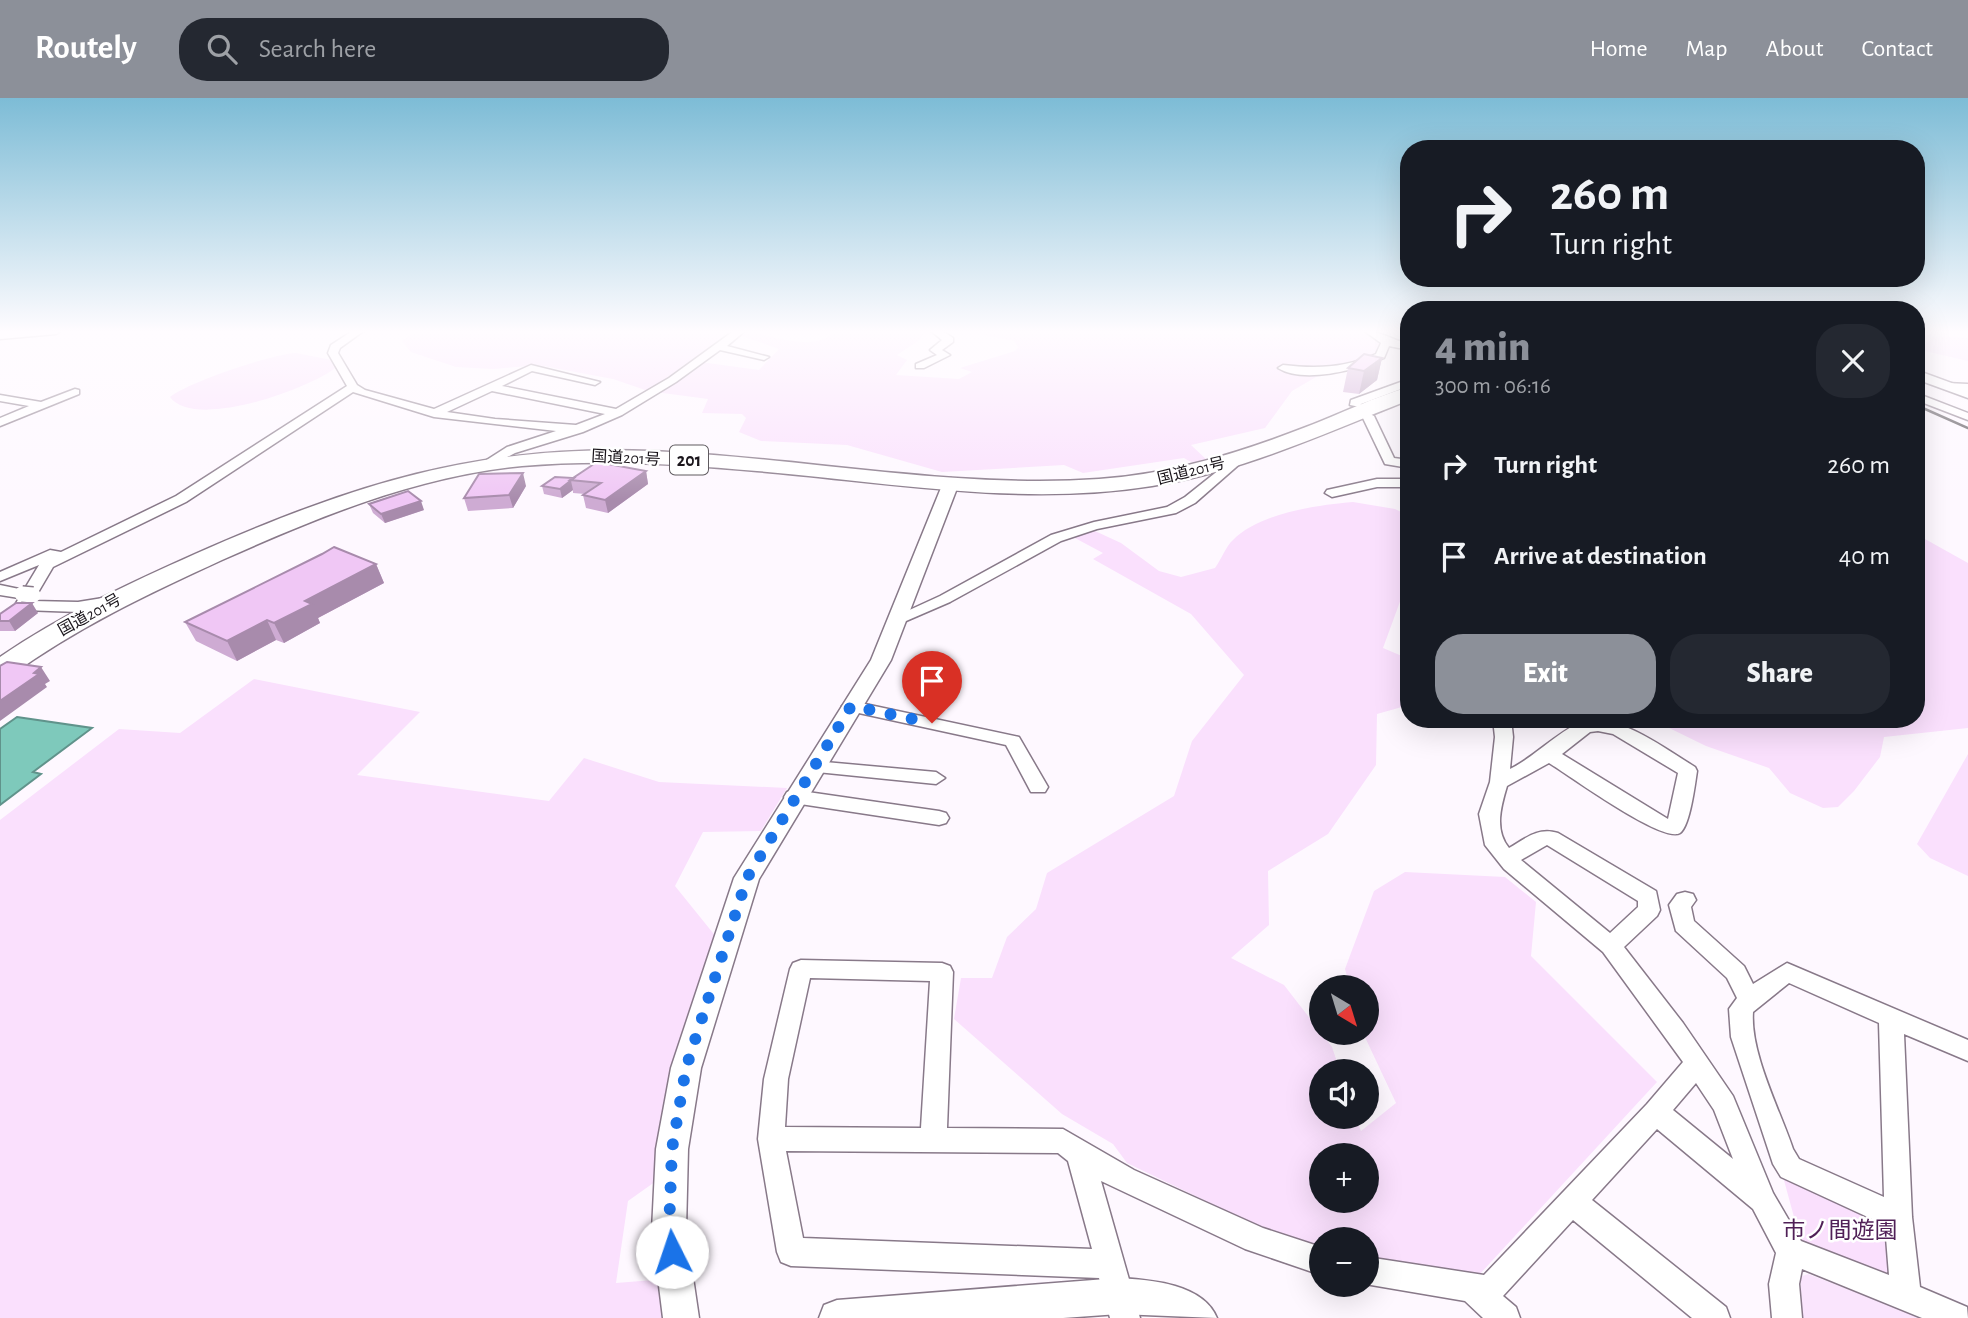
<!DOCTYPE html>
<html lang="en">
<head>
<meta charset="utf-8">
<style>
	:root { --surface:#171b24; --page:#242831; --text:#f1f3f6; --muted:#9ea1a6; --accent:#8c9099 }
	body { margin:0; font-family:"Alegreya Sans","Noto Sans JP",sans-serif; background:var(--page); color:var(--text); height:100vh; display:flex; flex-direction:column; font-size:26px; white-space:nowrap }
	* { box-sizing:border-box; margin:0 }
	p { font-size:23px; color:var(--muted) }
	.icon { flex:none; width:38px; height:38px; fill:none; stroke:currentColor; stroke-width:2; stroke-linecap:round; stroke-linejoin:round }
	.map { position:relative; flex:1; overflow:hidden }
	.sheet { position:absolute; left:1400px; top:203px; width:525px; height:427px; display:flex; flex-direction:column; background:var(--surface); border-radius:28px; box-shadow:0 7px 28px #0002 }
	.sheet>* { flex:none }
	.top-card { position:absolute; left:1400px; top:42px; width:525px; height:147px; border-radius:28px; box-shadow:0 7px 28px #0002; background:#171b24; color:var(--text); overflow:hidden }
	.needle { width:46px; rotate:142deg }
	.tools { position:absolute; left:1309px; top:877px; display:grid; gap:14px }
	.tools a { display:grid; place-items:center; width:70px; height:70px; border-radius:50%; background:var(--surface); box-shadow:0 7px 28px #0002; font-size:35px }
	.pin { position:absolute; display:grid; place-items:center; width:60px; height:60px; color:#fff; margin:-72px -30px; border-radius:50% 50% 50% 0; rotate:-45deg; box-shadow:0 0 7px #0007 }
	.pin .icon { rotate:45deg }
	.me { position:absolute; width:77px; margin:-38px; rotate:356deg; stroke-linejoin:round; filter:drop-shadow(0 0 5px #0008) }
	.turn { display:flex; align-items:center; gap:24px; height:147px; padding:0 35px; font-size:32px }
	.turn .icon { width:91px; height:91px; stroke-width:2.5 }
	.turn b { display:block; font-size:49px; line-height:60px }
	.round { display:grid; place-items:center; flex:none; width:74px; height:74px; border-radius:28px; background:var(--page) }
	.head { display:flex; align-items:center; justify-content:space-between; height:119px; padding:0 35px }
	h1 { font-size:42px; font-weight:800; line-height:52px; color:var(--accent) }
	.button { display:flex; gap:14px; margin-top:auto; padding:14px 35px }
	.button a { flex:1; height:80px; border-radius:28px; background:var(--accent); color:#fff; font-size:28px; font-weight:800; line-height:80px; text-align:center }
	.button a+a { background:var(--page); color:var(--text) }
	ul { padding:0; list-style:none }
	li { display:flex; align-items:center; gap:21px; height:91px; padding:0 35px }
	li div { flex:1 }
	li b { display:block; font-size:26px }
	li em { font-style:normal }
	header { display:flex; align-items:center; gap:42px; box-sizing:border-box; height:98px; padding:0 35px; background:var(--accent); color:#fff }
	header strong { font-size:33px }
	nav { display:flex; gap:38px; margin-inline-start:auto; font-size:24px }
	.search { width:490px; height:63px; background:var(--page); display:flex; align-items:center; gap:18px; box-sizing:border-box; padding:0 24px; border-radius:28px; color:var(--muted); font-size:26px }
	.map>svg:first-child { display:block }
	.built { fill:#fae5fd }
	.green { fill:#fae0fd; fill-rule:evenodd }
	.water { fill:#7ec9bb; stroke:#60938b; stroke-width:2 }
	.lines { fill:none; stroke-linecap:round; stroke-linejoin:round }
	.minor-casing { stroke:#887989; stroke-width:3 }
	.tertiary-casing { stroke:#887989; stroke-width:3 }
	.trunk-casing { stroke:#887989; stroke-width:3 }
	.minor { fill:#fff; fill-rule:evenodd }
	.tertiary { fill:#fff; fill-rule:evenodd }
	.trunk { fill:#fff; fill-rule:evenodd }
	.rail { stroke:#4d484e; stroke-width:2.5 }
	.minor-bridge-casing { stroke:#887989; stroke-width:18; stroke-linecap:butt }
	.minor-bridge { stroke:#fff; stroke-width:15 }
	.wall { fill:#ceabd3 }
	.shaded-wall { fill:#a88bac }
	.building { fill:#f0c7f5; stroke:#a88bac; stroke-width:2 }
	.route { stroke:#1a73e8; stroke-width:12; stroke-dasharray:0 21.6 }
	.labels { text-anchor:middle; stroke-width:5; stroke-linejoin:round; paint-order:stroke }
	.far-street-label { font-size:16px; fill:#1a151b; stroke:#fff }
	.shield { fill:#fff; stroke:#5f5b5f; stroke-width:2 }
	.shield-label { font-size:18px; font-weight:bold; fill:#1a151b }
	.near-park-label { font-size:23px; fill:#502057; stroke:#fff }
</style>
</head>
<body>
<header>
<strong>Routely</strong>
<div class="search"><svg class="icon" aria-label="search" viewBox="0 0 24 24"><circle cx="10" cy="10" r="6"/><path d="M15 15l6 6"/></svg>Search here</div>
<nav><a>Home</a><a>Map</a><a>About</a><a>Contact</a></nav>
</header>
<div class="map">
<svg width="1968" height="1220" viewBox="0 0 1968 1220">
	<rect width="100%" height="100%" fill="#fef8ff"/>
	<path class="built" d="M1808,1176L1924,1220H1803L1800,1179Z"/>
	<path class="green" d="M417,232H734L648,293L613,281L538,267L493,271L456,269L411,254L402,243Z
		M746,232H761L758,235C776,241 824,253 834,232H927L918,243L897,257L907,262L896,277L959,281L972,274L960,270L1015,253L1018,249L1014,243L975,235L980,232H1362L1382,244L1377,258L1316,279L1292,293L1265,330L1191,347L1208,363C1198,366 1193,366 1184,360L1083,375L1064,367L942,374L847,347L761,343L739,334L746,320L742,316L702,315L708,301L655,294L700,264L759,272L779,251L739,237Z
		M1916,236L1968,240V263L1916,251Z
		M296,255L332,262L338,268C312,290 195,333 170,299C189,284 272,256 296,255Z
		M1353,404L1395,411L1409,418V479L1383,550L1409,561V607L1377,616L1376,667L1328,736L1268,773L1269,827L1231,860L1284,887L1332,949L1340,973H1321V1018L1355,1019L1361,1033L1396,1005L1363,935L1367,934V889H1350L1345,871L1374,793L1405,774L1505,779L1536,804L1531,858L1657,984L1479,1177L1367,1159V1141H1321V1152L1299,1148L1127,1065L1113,1046L1062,1016L954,921L961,880H992L1007,839L1036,811L1047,775L1174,698L1192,643L1244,577L1191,516L1093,461L1103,455L1073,439L1095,433L1121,445L1159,473L1181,479L1215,470C1221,462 1226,448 1233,442C1260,415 1317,407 1353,404ZM1321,1057H1367V1102H1321Z
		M1916,436L1968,465V630L1884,639L1880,659L1854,693L1838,709L1823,710L1790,695L1769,670L1706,648L1663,627L1667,621H1916Z
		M254,581L420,614L357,677L549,703L584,660L659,684L787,690L761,733L703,734L675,788L717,840L659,1081L628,1103L616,1185L666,1181L669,1220H0V722L119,631L180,635Z
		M1968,656V778L1930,760L1917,746Z
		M1782,1075L1887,1126L1890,1171L1880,1180L1822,1157L1800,1141Z"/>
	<path class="water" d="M17,619L92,630L33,674L41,676L0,707V631Z"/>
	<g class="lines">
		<defs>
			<path id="minor" d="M354,232H365L340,250L338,255L357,287L365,292L434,311L531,267L600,284L595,287L532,273L502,288L616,311L669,280L735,232H746L727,248L769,259L764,262L720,252L676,284L622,317L583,334L515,355L488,369L482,365L507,349L556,333L434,319L353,294L186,404L53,469L33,503L78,504L109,499L117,504L114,507L78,514L23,512L15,507L19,500L0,497V487L24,492L39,467L0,483V474L50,452L61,454L176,398L347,288L328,255L331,247ZM492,293L605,316L576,327L495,321L447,314Z
				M930,232H941L953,240V244L942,252L950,257L924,270H916V266L937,257L930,252L942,242Z
				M1363,232C1378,232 1392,242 1409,246V252L1389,248L1384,260C1358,272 1303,286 1278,270L1283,267C1316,271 1345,270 1376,256L1381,245Z
				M1409,281V288L1361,306L1360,309L1350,307L1351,302Z
				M1946,285L1968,286V292L1942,290V286Z
				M75,291L79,292V296L0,328V320L29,308L0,303V297L41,304Z
				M1916,295L1968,315V322L1916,302Z
				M1368,315L1374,318L1394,360L1409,362V370L1385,366L1362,318Z
				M1916,326L1923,329L1916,333Z
				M1239,356L1243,357V363L1195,405L1176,415L1097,431L1061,443L950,504L906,523H894L892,520L940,498L1051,437L1094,424L1167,409L1185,399Z
				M1377,381H1409V389H1377L1332,399L1325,395L1327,392Z
				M851,603L1019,639L1048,689L1045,694H1031L1006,647L845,612L842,608Z
				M1493,621H1511L1513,639L1510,671C1534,659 1553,638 1577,626C1612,609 1665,651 1695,669L1697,673C1695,686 1690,728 1680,735C1663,746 1569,677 1549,665L1507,688C1501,708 1494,732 1509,750C1526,740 1538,729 1558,735L1656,793L1660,812L1657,818L1624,849L1683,925L1733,998L1773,1095L1801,1143L1889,1177L1885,1127L1781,1079L1773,1066L1731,939L1729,911L1737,900L1727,880L1676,833L1669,807L1677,796L1685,794L1693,796L1696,802L1691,809L1694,823L1744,868L1753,886L1787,865L1968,942V963L1904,936L1912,1119L1920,1189L1967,1209L1968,1220H1922L1802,1171L1799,1186L1802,1220H1772L1769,1186L1776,1155L1753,1111L1657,1031L1592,1102L1726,1209L1730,1220H1692L1573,1122L1503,1198L1516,1209L1520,1220H1483L1465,1203L1365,1186L1367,1159L1484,1177L1647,1006L1683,964L1603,854L1504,771L1485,747L1479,716L1490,684L1495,639ZM1598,633L1613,636L1678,675L1668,721L1562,656L1590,634ZM1547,747L1638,803V809L1610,835L1521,762ZM1789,885L1879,925L1884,1099L1799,1061L1793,1051C1780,1012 1750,955 1753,914ZM1696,985L1714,1012L1733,1061L1673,1012Z
				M814,663L936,674L945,680L936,686L807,673L805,669Z
				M794,692L939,713L946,715L949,720L946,725L939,727L787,704L784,699L787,694Z
				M801,862L942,865L950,868L953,874L947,1030L1063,1031L1134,1072L1263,1130L1321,1149V1177L1245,1151L1101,1083L1140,1220H1110L1099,1180L791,1168L781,1164L777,1154L758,1041L764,981L790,871L793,865ZM810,880L930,883L921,1030L785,1029L788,981ZM786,1053L1058,1055L1068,1063L1092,1151L803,1140Z"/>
			<path id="tertiary" d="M62,232L56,236L0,241V233Z
				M1916,272L1968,291V300L1916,281Z
				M951,380L959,385L891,562L759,781L701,970L688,1051L686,1132L699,1220H663L652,1132L656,1051L671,970L734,780L871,562L943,385Z
				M1119,1180C1152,1182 1203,1186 1217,1220L1119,1216L1063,1220H819L824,1207L837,1202Z"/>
			<path id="trunk" d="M1409,289V302C1325,335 1242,374 1152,388C1021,409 887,384 757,373C679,366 600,361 522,368C417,378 318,419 222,462C148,496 76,530 10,578L0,581V559C61,517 128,486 195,456C352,387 476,346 651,353C800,359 950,391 1099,381C1171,376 1239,355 1306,329C1340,316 1374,299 1409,289Z"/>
		</defs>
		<use href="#minor" class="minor-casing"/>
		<use href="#tertiary" class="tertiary-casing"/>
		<use href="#trunk" class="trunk-casing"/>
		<use href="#minor" class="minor"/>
		<use href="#tertiary" class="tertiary"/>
		<use href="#trunk" class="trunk"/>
		<path class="rail" d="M1916,307L1968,330"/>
		<defs>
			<path id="minor-bridge" d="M22,496L33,497"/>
		</defs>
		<use href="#minor-bridge" class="minor-bridge-casing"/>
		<use href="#minor-bridge" class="minor-bridge"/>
	</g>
	<path class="wall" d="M1382,260L1377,282L1359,296L1343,294L1348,270Z
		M646,373L648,386L608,415L586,410L583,397L585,396L573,395V392L562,400L544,396L542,388L574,380Z
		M526,388L513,410L468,413L464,400Z
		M369,406L424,412L385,425L373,415Z
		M376,466L384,485L318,520L320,525L284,545L276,542L237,563L196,543L185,524Z
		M38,515L15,533H0V516Z"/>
	<path class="shaded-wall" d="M1382,260L1377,282L1359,296L1364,273Z
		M646,373L648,386L608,415L605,402Z
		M523,375L526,388L513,410L509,397Z
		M571,383L573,392L562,400L560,391Z
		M421,403L424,412L385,425L381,416Z
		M376,466L384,485L318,520L320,525L284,545L274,525L305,503Z
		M32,505L38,515L15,533L9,523Z
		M267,522L276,542L237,563L227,543Z
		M41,569L50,583L45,586L47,589L0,623V603Z"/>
	<path class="building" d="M1364,256L1382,260L1364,273L1348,270Z
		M597,364L646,373L605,402L583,397L601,385L570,382Z
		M523,375L509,397L464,400L479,376Z
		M555,379L574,380L560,391L542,388Z
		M408,393L421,403L381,416L369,406Z
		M334,449L376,466L305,503L312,506L274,525L267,522L227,543L185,524L322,456Z
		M16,505H32L9,523H0V516Z
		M7,564L41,569L34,575L39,576L0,603V568Z"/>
	<linearGradient id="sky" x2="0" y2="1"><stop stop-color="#7dbcd6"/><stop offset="0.58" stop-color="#fffcff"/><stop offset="1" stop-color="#fffcff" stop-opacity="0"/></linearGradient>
	<rect width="1968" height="403" fill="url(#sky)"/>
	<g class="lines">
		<path class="route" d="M672,1154L669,1132L672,1051L686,970L747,780L851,608L932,625"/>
	</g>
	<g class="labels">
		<g class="far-street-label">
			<text transform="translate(626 359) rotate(3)" y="6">国道201号</text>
			<text transform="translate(1191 372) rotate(-14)" y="6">国道201号</text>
			<text transform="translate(89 516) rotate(-29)" y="6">国道201号</text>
		</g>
		<rect class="shield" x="670" y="347.5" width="38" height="29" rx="5"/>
		<g class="shield-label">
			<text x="689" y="368">201</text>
		</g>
		<g class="near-park-label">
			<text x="1840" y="1140">市ノ間遊園</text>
		</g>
	</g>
</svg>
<div class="tools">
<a><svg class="needle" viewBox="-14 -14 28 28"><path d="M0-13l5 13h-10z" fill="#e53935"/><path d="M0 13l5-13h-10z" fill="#9ea1a6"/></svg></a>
<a><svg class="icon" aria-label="sound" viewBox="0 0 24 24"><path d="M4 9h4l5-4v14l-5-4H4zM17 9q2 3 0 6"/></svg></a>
<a>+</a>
<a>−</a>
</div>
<div class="pin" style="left:932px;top:625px;background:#d93025"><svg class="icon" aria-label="arrive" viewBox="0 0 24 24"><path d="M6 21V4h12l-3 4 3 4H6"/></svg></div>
<svg class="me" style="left:672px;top:1154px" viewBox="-20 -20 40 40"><circle r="19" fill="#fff"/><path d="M0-13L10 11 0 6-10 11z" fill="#1a73e8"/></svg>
<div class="top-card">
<div class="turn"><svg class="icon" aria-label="right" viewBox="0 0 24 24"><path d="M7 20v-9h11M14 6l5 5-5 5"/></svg><div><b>260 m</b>Turn right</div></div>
</div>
<section class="sheet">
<div class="head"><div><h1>4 min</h1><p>300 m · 06:16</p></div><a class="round"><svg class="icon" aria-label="close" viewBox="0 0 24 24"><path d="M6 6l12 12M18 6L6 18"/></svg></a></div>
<ul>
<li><svg class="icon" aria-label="right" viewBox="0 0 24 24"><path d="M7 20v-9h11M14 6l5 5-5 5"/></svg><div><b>Turn right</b></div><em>260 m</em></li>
<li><svg class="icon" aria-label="arrive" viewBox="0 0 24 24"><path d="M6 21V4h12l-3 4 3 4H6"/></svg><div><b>Arrive at destination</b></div><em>40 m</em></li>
</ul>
<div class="button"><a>Exit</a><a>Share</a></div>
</section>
</div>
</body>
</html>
